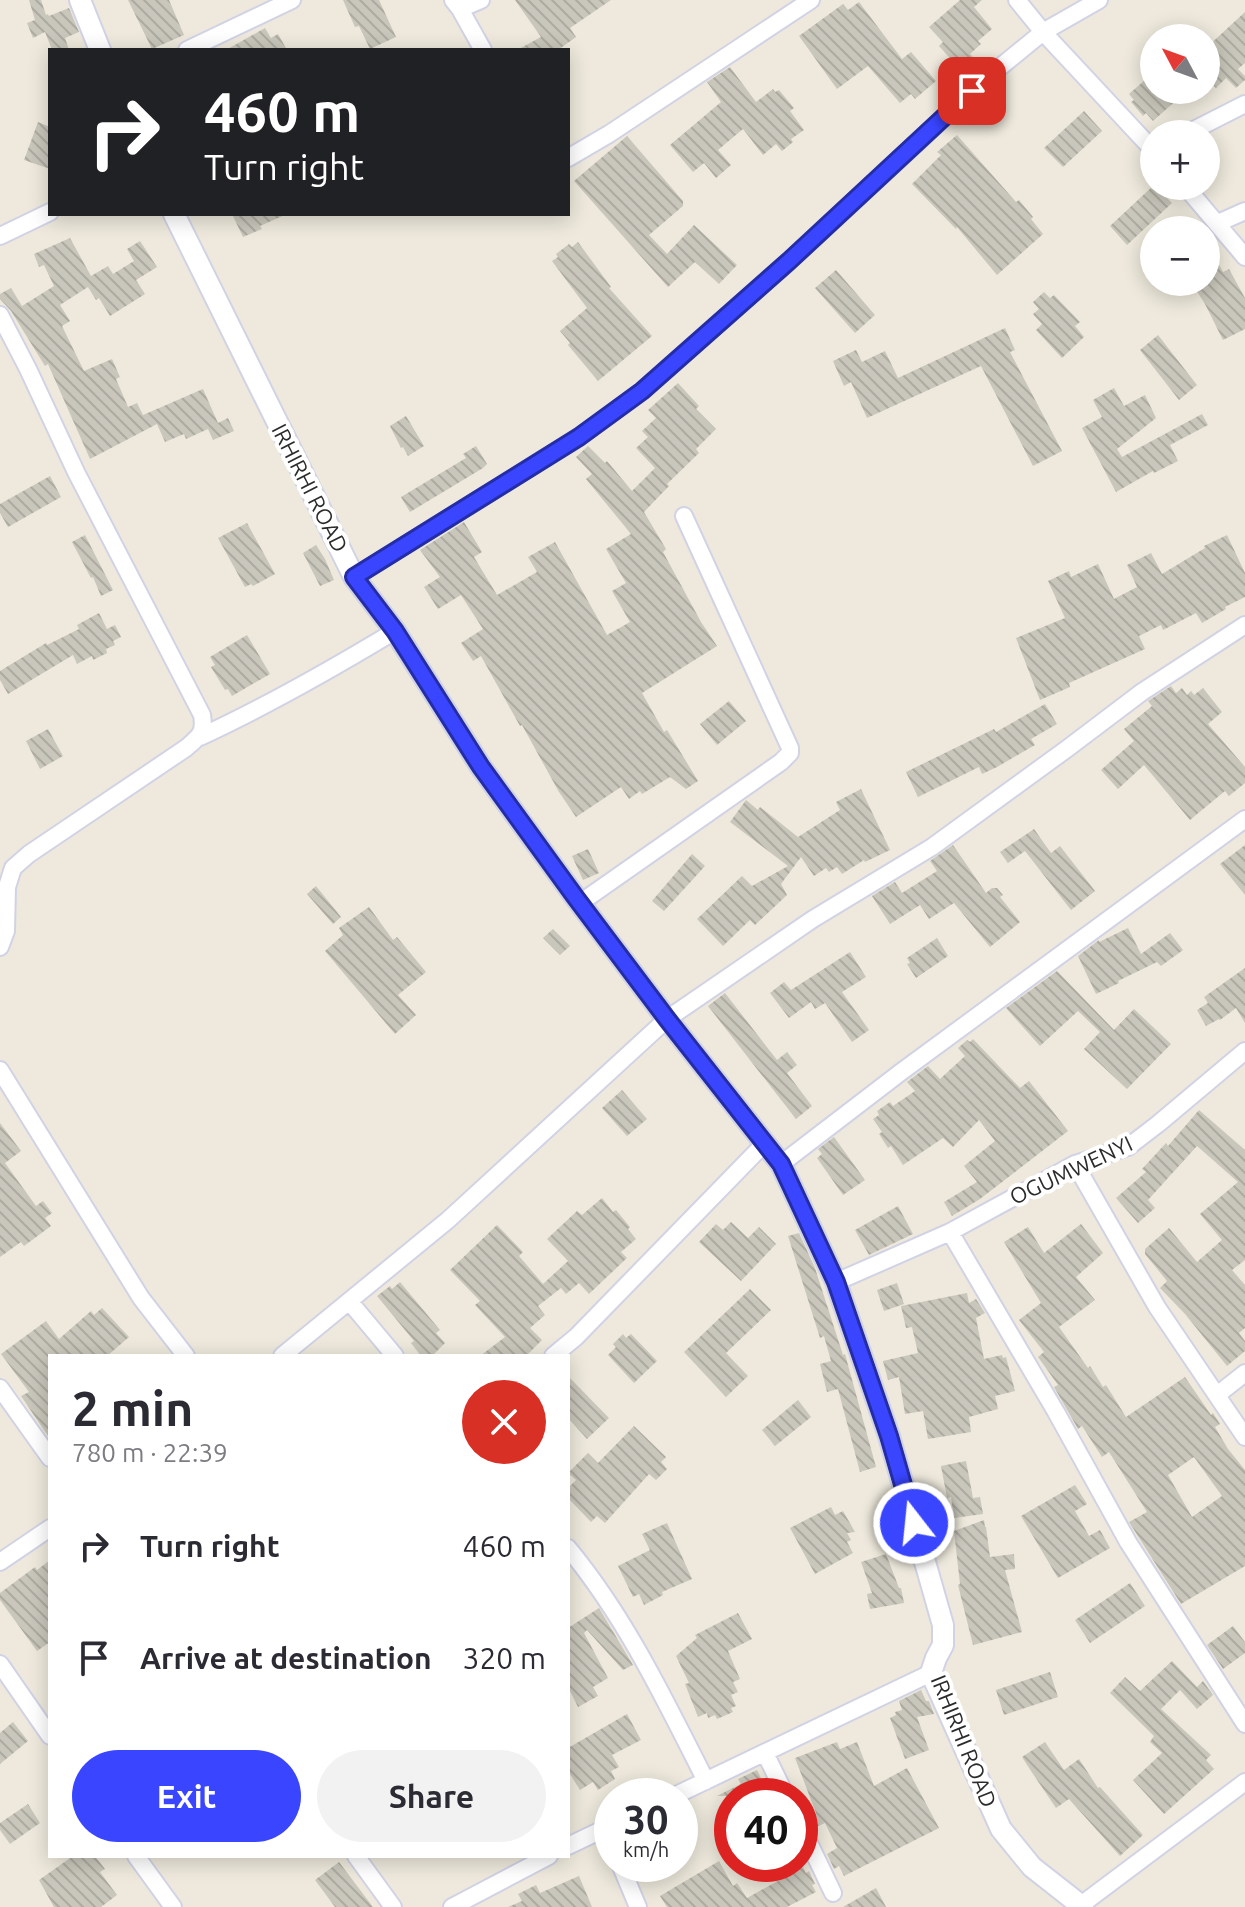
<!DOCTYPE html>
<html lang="en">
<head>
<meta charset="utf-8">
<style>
	:root { --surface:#fff; --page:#f2f2f3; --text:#2b2b33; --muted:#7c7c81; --accent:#3945ff }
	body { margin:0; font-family:Ubuntu,sans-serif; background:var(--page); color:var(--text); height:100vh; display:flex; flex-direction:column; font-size:30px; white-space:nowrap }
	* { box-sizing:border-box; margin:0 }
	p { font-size:26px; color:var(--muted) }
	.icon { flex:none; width:44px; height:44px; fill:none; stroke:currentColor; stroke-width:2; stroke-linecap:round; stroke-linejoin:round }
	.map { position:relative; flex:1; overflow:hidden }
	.drawer { position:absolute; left:48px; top:1354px; width:522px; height:504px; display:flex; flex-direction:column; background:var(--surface); border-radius:0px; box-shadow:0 4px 20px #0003 }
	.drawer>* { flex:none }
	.banner { position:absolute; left:48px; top:48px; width:522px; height:168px; border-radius:0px; box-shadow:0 4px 20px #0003; background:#202124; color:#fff; overflow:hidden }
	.needle { width:52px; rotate:311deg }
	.buttons { position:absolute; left:1140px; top:24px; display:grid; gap:16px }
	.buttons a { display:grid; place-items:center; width:80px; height:80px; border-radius:50%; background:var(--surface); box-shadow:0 4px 20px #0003; font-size:40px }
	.speed { position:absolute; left:594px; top:1778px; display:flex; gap:16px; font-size:40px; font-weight:700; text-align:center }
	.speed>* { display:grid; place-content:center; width:104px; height:104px; border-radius:50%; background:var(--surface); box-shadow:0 4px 20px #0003; line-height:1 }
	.speed small { font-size:20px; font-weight:400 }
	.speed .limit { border:12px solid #d22; background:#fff; color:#111 }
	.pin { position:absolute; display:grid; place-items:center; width:68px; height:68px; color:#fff; margin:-34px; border-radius:16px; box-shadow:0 4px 12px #0006 }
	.me { position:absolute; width:88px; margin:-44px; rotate:344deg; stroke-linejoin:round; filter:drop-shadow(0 0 6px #0008) }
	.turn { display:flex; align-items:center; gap:28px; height:168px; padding:0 24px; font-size:36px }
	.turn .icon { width:104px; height:104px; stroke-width:2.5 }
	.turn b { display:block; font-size:56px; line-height:68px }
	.round { display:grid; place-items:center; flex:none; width:84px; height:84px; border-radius:42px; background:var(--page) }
	.headline { display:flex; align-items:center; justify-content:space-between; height:136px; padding:0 24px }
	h1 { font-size:48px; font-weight:600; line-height:60px }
	.button { display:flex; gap:16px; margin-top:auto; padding:16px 24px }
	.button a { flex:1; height:92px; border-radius:48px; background:var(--accent); color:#fff; font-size:32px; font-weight:600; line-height:92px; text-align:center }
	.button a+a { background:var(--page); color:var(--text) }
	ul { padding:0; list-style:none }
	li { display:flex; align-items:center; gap:24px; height:112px; padding:0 24px }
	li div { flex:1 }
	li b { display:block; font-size:30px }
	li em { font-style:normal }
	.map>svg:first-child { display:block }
	.building { fill:url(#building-back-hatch); fill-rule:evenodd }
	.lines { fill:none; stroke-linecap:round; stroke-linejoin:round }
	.minor-casing { stroke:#d1d3e5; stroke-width:20 }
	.tertiary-casing { stroke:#d1d3e5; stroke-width:24 }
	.minor { stroke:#fff; stroke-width:16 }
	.tertiary { stroke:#fff; stroke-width:20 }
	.route-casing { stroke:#252da6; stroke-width:20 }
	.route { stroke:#3945ff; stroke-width:14 }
	.labels { text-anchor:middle; stroke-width:8; stroke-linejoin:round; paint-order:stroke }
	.street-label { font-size:22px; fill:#2b2b2b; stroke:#fff }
</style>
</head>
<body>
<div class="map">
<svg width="1245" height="1907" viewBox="0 0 1245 1907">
	<defs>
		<pattern id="building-back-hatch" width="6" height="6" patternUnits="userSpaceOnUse" patternTransform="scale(2)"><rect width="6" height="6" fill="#c9c7bb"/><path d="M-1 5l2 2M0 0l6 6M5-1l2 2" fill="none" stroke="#adaba1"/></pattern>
	</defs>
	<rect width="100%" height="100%" fill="#eee9dc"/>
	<path class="building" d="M29,0H41L46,15L48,14L49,16L69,8L79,32L65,38L69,50H52L45,32L33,38L27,23L35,20Z
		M128,0H169L184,35L152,49Z
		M343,0H379L396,37L370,49L359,26L355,27Z
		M515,0H611L570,28L576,37L558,50H517L541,37Z
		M960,0H982L974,7L992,29L978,41L981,44L970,54L980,64L957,89L944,76L955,64L939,46L943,42L929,27Z
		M859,2L902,59L911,52L936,81L915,99L911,94L900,103L868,66L837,89L799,36L843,4L848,10Z
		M1245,12V63L1238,69L1245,76V80L1236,88L1226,78L1216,88L1206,78V48Z
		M265,28L271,38L278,34L287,50H226Z
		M730,67L756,102L773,89L775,92L779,90L794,108L790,111L804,130L791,139L793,142L782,151L776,144L763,155L743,129L718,150L731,165L716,178L704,163L693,172L670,145L721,102L707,82Z
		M1154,72V90H1188L1153,121L1146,113L1143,116L1131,102L1134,100L1129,94Z
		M1084,111L1102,131L1063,167L1044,148Z
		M38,122L50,127V169L24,160Z
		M957,135L1016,202L1019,200L1033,217L1031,219L1043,234L997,275L957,227L956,229L912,184L941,155L937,152Z
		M627,136L683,201V206L649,235L667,254L694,225L737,265L719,284L695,262L668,287L574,181Z
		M1154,185L1172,203L1127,245L1110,226Z
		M232,214H287L260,226L262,229L243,237Z
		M70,238L91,276L108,266L113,274L134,261L127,249L140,241L157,267L136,280L145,294L110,316L99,298L96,300L88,287L60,305L70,321L62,326L84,371L112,359L120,377L116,379L128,407L137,403L143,415L203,389L218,423L228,418L234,431L213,440L208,429L186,439L184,434L165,442L157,424L90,459L48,364L45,366L11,311L0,299V294L11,288L22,306L54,286L44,265L39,267L34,254Z
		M578,242L611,287L609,288L652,336L598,381L568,345L570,343L560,331L587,308L552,261L558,257L556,254L569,244L572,247Z
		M1219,265L1223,272L1229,269L1245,298V329L1223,340L1205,304L1191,282H1206V273Z
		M836,270L875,315L855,333L815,288Z
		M1044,292L1050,298L1054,295L1080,322L1075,326L1084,337L1062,358L1036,330L1042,324L1033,314L1039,309L1033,302Z
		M1005,328L1015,350L1010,352L1062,451L1033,466L981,366L867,418L851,382L844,386L833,361L856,350L862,362L885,351L898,378Z
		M1158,335L1197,385L1179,400L1140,350Z
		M678,383L699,406L696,409L716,429L696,449L699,453L667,484L669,486L644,512L666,549L663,552L701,622L717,646L642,693L664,732L667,730L698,781L686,789L670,777L642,794L640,791L629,799L621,787L576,817L559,792L522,725L520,726L481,656L473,661L461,643L483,629L461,595L438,609L424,587L440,577L420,550L464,522L482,552L474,557L497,595L537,572L528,557L555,542L607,635L630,622L612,591L626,583L606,549L631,534L586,479L592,474L576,457L588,446L605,463L607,461L632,491L655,468L636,448L648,437L642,431L656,418L648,410Z
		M1114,388L1124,406L1145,395L1156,418L1117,449L1122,457L1202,414L1208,425L1170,445L1178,461L1154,473L1153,471L1116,492L1082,428L1102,417L1093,400Z
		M406,416L424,446L408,456L403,447L401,448L390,426Z
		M476,446L487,464L483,468L410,512L401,497L466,458L463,454Z
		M50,476L61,497L8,527L0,513V504Z
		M247,523L275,574L253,586L251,584L245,587L218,538Z
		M85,535L113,590L101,596L93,577L91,578L72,542Z
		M1227,535L1245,573V597L1225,607L1226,609L1202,623L1196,613L1163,630L1161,625L1139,636L1145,649L1069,683L1070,687L1040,700L1016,638L1065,618L1048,581L1069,571L1071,577L1098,564L1114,599L1137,587L1127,565L1151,553L1162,574L1205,548L1204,546Z
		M316,545L325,559L334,580L320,586L303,553Z
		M99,613L107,629L115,625L121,637L113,641L115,645L106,649L107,653L93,660L92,656L77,664L73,655L8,694L0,680V671L46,643L47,645L79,629L77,625Z
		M247,635L270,674L232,696L228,689L225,690L211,667L215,665L210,657Z
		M1171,686L1176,693L1182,688L1187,695L1191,691L1194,695L1203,688L1222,712L1208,724L1245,767V783L1229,796L1225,791L1190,820L1144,765L1118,789L1101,770L1134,741L1124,729L1152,706L1148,701Z
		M729,701L746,721L717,745L700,724Z
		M1045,704L1057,724L1031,739L1035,745L997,767L982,774L979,767L918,797L906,772L994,729L996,732Z
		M48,729L63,756L40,769L26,741Z
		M861,789L890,850L865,862L864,860L842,874L837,867L829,872L826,868L814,876L801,857L781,884L787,895L755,925L750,920L723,946L697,919L742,876L752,886L788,866L730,822L746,800L758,810L760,807L798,837L840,810L836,802Z
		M1034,829L1051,853L1060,846L1095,891L1071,910L1025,851L1008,863L1000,852Z
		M953,845L986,893L992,888H997L1003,895L1000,897L1020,922L990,947L954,903L929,919L920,905L890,924L872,896L895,882L902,893L937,871L930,861Z
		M1245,845V895L1220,864Z
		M588,849L599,873L583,880L572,856Z
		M692,854L705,866L664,911L652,901Z
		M316,886L341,917L333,924L307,894Z
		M369,907L393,940L397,937L426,972L398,995L416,1015L395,1034L325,951L343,935L339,928Z
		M1128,928L1141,954L1170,933L1183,950L1161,966L1157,962L1118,981L1119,983L1096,994L1078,956L1099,940V942Z
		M553,929L570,946L560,955L543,938Z
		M937,938L948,956L916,978L907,964L910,963L907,958Z
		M850,952L866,977L842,992L869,1030L852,1042L825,1003L815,1009L811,1002L789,1018L770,993L784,982L791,990Z
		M1245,968V1023L1236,1008L1220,1020L1219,1019L1206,1026L1197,1010L1208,1003L1204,997Z
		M1057,971L1114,1030L1134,1009L1171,1044L1127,1089L1084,1049L1100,1032L1078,1011L1040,1046L1006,1008Z
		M725,993L777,1060L787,1052L797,1065L787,1073L812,1106L796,1119L708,1006Z
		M973,1039L1020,1088L1029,1081L1068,1131L980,1199L952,1216L944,1202L977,1182L964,1166L995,1141L979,1120L953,1147L943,1138L903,1165L891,1146L888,1148L879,1134L882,1132L873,1119L879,1115L877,1111L890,1102L893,1106L915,1091L907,1082L928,1066L940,1079L965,1056L958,1048L967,1040L970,1042Z
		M622,1090L647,1119L627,1136L602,1108Z
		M1199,1110L1245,1150V1260L1232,1270L1245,1285V1328L1239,1333L1245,1341V1351L1227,1366L1185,1314L1160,1288L1167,1281L1145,1254V1249L1169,1228L1197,1262L1222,1240L1200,1214L1238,1182L1197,1146L1148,1200L1155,1208L1138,1223L1116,1198L1146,1172L1142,1169L1166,1143L1168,1146Z
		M0,1123L21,1151L5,1163L36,1206L43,1201L52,1213L45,1218L51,1226L24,1246L21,1242L0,1257Z
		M834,1137L865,1180L843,1195L817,1158L822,1154L818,1149Z
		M602,1198L613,1212L616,1210L630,1227L628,1229L636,1239L621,1252L627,1258L589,1294L579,1283L566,1294L561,1288L538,1306L545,1315L530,1328L542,1340L526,1356H480L505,1337L475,1305L480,1301L450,1270L497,1225L523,1252L519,1256L543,1284L568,1261L547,1239L577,1211L582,1215Z
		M898,1206L913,1234L869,1255L855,1230Z
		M731,1222L748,1238L759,1227L776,1244L741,1281L699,1242L716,1224L723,1230Z
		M1081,1224L1103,1253L1076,1277L1095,1300L1059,1327L1088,1368L1090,1366L1103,1387L1106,1385L1126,1417L1185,1377L1211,1415L1213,1413L1220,1424L1215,1427L1228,1449L1245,1470V1566L1181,1604L1129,1522L1147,1512L1109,1452L1102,1457L1082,1426L1078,1429L1054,1387L1058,1385L1038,1357L1044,1352L1019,1320L1041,1303L1004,1242L1028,1227L1044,1253ZM1194,1457L1222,1496L1192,1517L1168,1475Z
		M799,1233L815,1268L843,1355L845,1354L876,1467L860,1472L838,1389L827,1392L820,1364L831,1361L824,1336L820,1338L788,1236Z
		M400,1282L440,1330L436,1333L445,1343L432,1356H421L411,1343L414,1341L377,1296L390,1286L392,1289Z
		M897,1283L904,1304L884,1311L877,1290Z
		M750,1289L771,1310L726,1353L748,1376L726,1397L684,1352Z
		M967,1293L969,1303L976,1299L985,1313L976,1318L984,1359L1002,1355L1003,1358L1006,1357L1015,1391L995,1396L998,1409L969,1417L971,1432L928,1439L923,1411L905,1414L899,1377L888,1380L883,1361L918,1353L912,1327L906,1328L901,1306Z
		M102,1308L129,1337L107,1356H50V1439L21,1396L29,1392L1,1354L46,1321L59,1339L91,1311L94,1315Z
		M623,1334L626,1338L631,1334L657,1361L634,1383L608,1355L616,1347L613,1344Z
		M568,1376L609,1418L587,1439L568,1418Z
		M798,1400L811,1417L775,1446L762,1430Z
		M634,1426L666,1457L661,1462L667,1469L656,1480L649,1474L605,1523L597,1516L591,1522L568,1498V1488L576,1480L568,1473L588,1453L598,1463Z
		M966,1461L973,1498L980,1497L983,1514L954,1518L951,1497L947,1498L941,1466Z
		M1075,1485L1087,1504L1075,1511L1089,1536L1100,1530L1110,1548L1058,1578L1021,1516Z
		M831,1507L835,1515L843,1511L855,1532L847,1533L851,1540L847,1542L853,1553L815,1574L790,1528Z
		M984,1520L985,1527H986L990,1557L1014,1554L1015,1569L1005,1570L1022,1632L973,1645L958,1585L960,1584L954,1531Z
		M667,1523L692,1579L662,1592L663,1595L644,1605L639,1594L633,1597L618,1566L650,1550L642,1534Z
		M886,1554L899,1588H901L904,1603L870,1609L867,1594L872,1593L861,1562Z
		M50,1560V1642L37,1651L0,1600V1593L35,1567L37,1570Z
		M1130,1583L1145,1606L1090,1643L1075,1620Z
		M599,1608L633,1665L623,1670L587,1630L584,1633L608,1678L593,1687L598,1696L578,1707L568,1687V1628Z
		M738,1613L752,1639L728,1651L740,1679L733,1682L738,1692L731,1695L736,1706L731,1708L733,1712L717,1719L715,1715L708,1718L707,1713L698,1717L685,1684L689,1683L676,1656L697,1638L695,1635Z
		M1233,1626L1245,1642V1653L1223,1669L1207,1645Z
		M1172,1661L1197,1687L1203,1681L1213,1695L1197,1709L1180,1690L1161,1709L1211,1755L1206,1760L1214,1769L1164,1814L1133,1780L1162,1753L1150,1742L1154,1736L1110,1693L1125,1677L1140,1691Z
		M1050,1672L1058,1697L1004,1715L996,1690Z
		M921,1690L926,1701H929L934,1714L917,1717L929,1750L905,1759L890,1718L896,1715L895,1712L902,1710L899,1701Z
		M627,1714L641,1740L612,1755L619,1767L611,1771L615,1779L598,1790L593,1782L580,1790L568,1771V1748Z
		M13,1722L28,1741L0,1764V1733Z
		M837,1742L840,1749L857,1742L874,1786L907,1768L939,1828L844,1876L839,1866L834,1869L827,1854L837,1848L825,1823L814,1828L808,1817L816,1813L795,1758Z
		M1045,1742L1064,1770L1079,1759L1098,1788L1100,1787L1143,1835L1120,1856L1069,1799L1056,1808L1031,1771L1022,1757Z
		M757,1770L770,1796H717L741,1784L738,1779Z
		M28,1804L40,1823L10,1844L0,1830V1823Z
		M73,1856H95L105,1869L100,1872L117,1895L101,1907H54L39,1880Z
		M719,1861L733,1886L737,1883L747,1898L803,1867L806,1873L809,1871L815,1884L812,1885L816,1892L787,1907H667L660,1896Z
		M339,1862L373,1907H335L315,1880Z
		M579,1876L592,1907H508L522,1901L518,1894L536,1885L540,1893Z
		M876,1888L886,1907H843Z"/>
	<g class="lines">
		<defs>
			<path id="minor" d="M453,0L460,9L481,0
				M1017,0L1043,32L1154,151
				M460,9L483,50
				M187,50L292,0
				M1186,134L1245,104
				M568,158L609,134L811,0
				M1185,186L1245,257
				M1218,223L1245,211
				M0,236L50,212
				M0,315L28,369L76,472L202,715C205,733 200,736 186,748L29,854L13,868L7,887L6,931L0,947
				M354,577L579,437L642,391L789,261L988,77L1043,32L1099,0
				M200,737C267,706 332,669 395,631
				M580,903L781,762L790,753V748L684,516
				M0,1070L141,1298L186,1356
				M781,1164L901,1072L1245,819
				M1075,1164L1157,1307L1245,1437
				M950,1232L1056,1412L1128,1542L1245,1724
				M836,1282L950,1232L1075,1164L1128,1147L1158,1124L1245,1051
				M349,1301L395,1356
				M282,1356L448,1220L667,1019L813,919L932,847L1068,748L1142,692L1245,625
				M553,1356L576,1337L765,1143
				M0,1388L50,1458
				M1217,1395L1245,1373
				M568,1548C626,1618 665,1700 706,1781
				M0,1562L50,1528
				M0,1664L50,1736
				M765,1753L786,1796
				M674,1796L931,1673
				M800,1824L833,1893
				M568,1846L612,1825
				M136,1856L173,1907
				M356,1856L393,1907
				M620,1864L638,1907
				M1081,1905L1245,1782
				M452,1907L549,1856"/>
			<path id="tertiary" d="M80,0L100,50
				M174,214L354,577L395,631L481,767L576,898L667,1019L781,1164L836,1282L889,1436L943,1625V1645L936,1658L931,1673L1001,1829L1032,1867L1083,1907"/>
		</defs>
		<use href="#minor" class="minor-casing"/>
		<use href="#tertiary" class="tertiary-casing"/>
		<use href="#minor" class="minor"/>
		<use href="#tertiary" class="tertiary"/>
	</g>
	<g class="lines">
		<defs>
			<path id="route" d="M914,1523L889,1436L836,1282L781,1164L667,1019L576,898L481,767L395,631L354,577L579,437L642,391L789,261L972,91"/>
		</defs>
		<use href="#route" class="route-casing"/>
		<use href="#route" class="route"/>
	</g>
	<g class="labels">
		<g class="street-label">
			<text transform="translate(310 488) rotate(63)" y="8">IRHIRHI ROAD</text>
			<text transform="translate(1071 1170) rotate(-25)" y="8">OGUMWENYI</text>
			<text transform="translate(964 1741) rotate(68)" y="8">IRHIRHI ROAD</text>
		</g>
	</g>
</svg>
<div class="buttons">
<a><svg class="needle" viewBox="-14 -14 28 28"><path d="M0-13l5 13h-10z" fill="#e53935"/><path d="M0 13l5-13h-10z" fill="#7c7c81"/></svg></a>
<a>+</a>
<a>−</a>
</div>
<div class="speed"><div>30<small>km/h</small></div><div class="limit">40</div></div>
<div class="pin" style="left:972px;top:91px;background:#d93025"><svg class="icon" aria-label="arrive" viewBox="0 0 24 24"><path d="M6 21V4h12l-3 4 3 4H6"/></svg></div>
<svg class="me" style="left:914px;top:1523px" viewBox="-20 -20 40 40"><circle r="17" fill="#3945ff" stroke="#fff" stroke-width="3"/><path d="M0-11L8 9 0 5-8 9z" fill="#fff"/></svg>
<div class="banner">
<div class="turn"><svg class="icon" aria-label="right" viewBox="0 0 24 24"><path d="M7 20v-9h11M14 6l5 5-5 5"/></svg><div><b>460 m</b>Turn right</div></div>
</div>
<section class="drawer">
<div class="headline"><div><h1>2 min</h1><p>780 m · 22:39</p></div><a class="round" style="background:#d93025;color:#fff"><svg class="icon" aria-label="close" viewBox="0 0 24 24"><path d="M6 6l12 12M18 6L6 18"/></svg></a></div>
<ul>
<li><svg class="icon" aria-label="right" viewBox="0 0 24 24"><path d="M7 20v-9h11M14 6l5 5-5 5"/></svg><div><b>Turn right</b></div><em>460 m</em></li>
<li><svg class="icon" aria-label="arrive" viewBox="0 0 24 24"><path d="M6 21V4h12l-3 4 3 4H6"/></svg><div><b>Arrive at destination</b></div><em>320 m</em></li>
</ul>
<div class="button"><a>Exit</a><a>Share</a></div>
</section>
</div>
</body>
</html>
